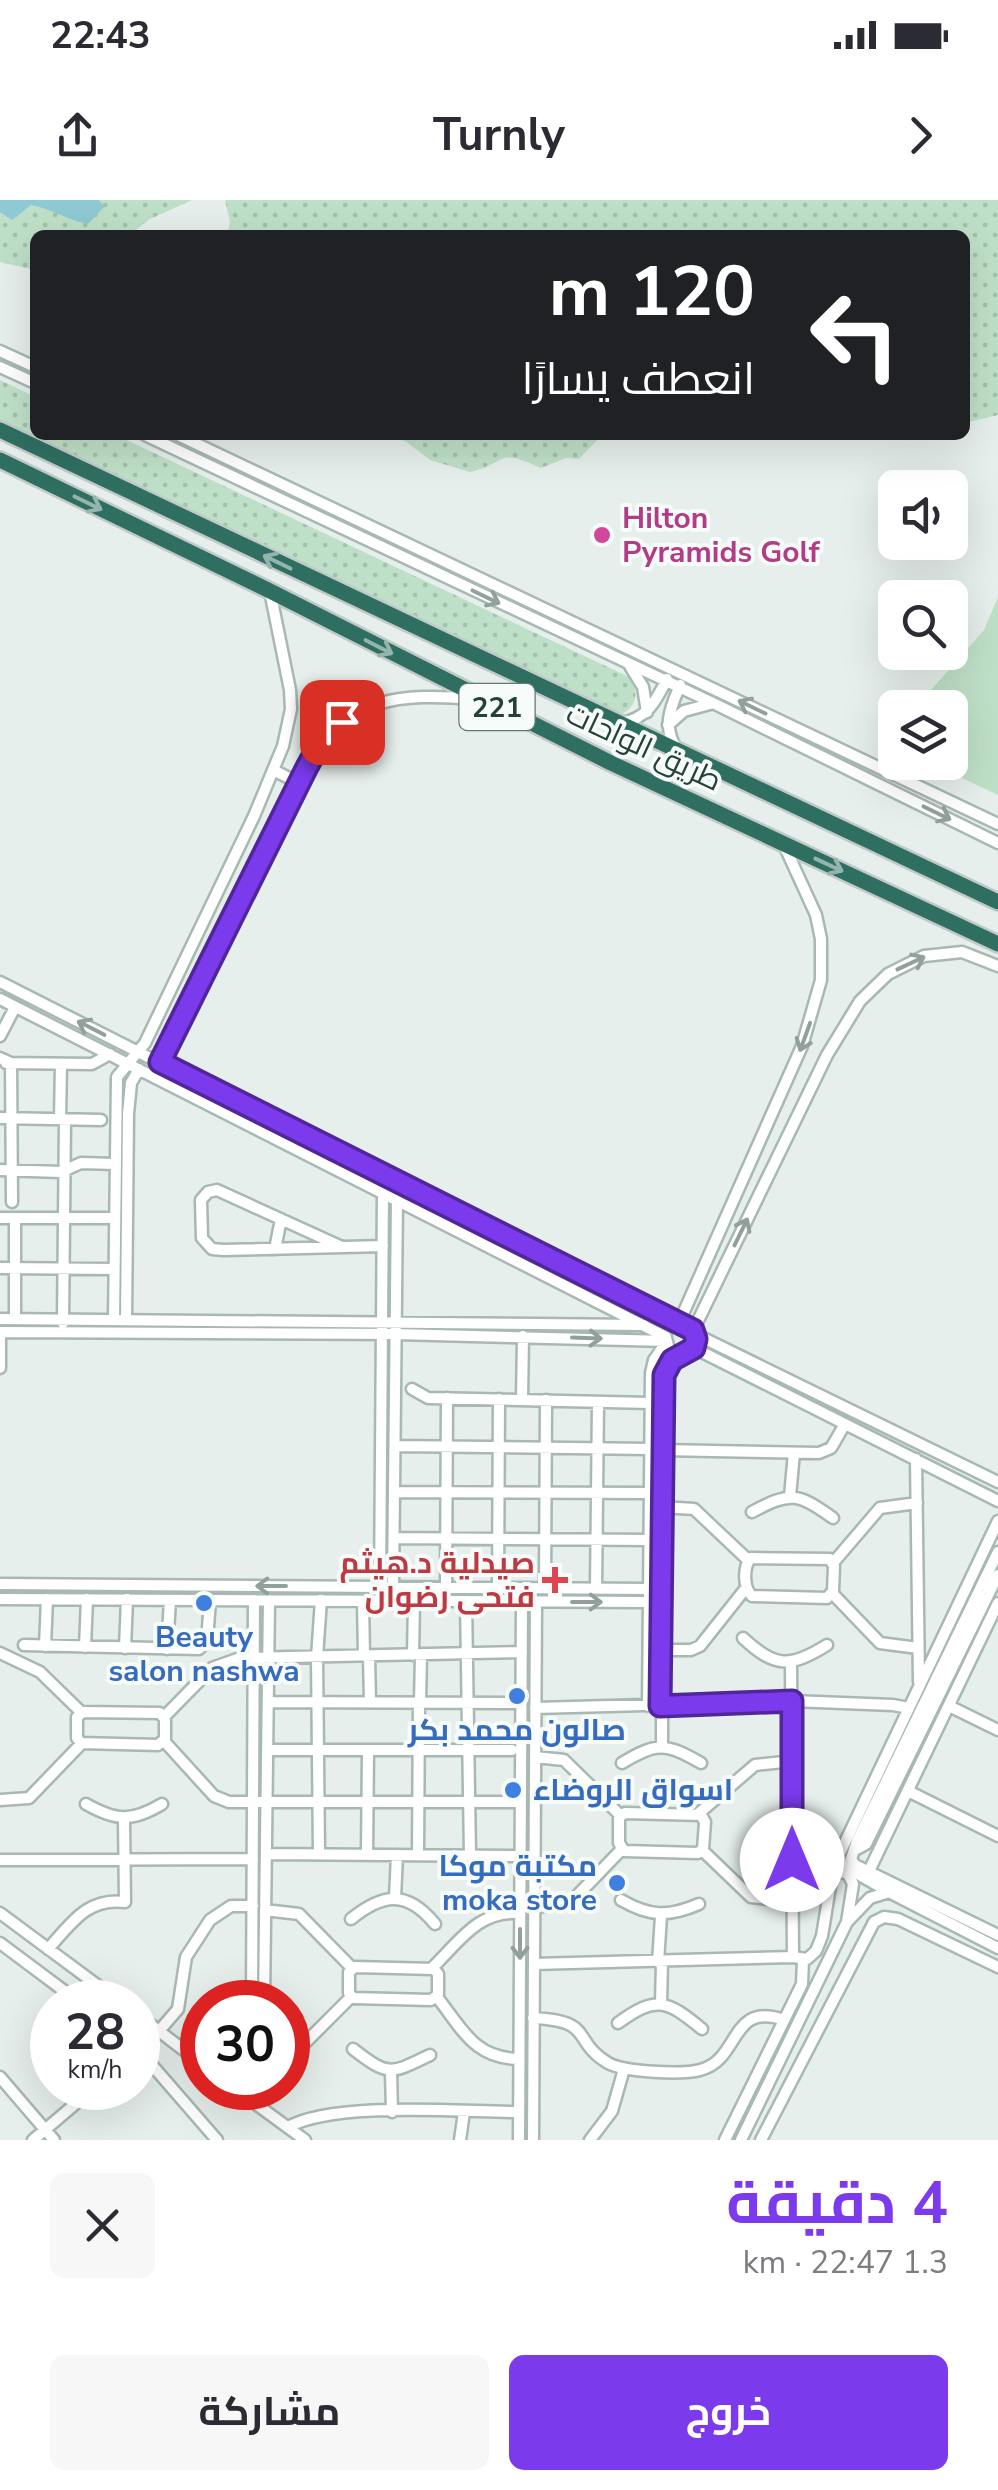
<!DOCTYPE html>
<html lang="ar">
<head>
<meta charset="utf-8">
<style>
	:root { --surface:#fff; --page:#f7f7f7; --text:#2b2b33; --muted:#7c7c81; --accent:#7c3aed }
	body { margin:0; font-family:"Nunito Sans",Cairo,sans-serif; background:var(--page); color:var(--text); direction:rtl; height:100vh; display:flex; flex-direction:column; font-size:38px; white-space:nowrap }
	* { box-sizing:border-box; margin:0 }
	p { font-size:32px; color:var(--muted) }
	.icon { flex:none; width:55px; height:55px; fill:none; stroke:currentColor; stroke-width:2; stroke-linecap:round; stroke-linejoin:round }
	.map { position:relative; height:1940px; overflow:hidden; direction:ltr }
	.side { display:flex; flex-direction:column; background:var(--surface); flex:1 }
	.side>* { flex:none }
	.guide { position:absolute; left:30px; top:30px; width:940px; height:210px; border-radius:15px; box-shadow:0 10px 40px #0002; direction:rtl; background:#202124; color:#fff; overflow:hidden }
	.tools { position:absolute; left:878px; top:270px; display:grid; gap:20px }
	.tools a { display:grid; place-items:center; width:90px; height:90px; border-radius:15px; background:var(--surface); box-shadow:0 10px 40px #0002; font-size:50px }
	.speed { position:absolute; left:30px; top:1780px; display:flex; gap:20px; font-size:50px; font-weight:700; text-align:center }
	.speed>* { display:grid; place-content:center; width:130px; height:130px; border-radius:50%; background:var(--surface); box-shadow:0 10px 40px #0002; line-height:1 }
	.speed small { font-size:25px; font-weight:400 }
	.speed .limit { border:15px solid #d22; background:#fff; color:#111 }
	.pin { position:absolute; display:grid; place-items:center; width:85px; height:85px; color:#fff; margin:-42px; border-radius:20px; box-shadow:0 5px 15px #0006 }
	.me { position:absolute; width:110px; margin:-55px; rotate:0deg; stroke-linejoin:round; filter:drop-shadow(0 0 8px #0008) }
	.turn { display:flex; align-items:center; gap:35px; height:210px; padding:0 50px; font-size:45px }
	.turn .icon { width:130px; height:130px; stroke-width:2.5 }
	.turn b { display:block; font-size:70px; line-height:85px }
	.round { display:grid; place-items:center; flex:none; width:105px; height:105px; border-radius:15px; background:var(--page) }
	.headline { display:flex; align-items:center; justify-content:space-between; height:170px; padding:0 50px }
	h1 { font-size:60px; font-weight:700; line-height:75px; color:var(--accent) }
	.cta { display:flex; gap:20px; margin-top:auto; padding:20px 50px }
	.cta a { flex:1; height:115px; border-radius:15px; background:var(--accent); color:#fff; font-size:40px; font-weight:700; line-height:115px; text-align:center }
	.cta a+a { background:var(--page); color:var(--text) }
	.status { display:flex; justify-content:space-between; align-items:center; height:70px; padding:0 50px; background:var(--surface); direction:ltr }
	.status svg { height:28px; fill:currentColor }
	header { display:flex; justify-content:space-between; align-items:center; height:130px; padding:0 50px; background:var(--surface); font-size:45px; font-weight:700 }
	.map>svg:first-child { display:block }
	.grass { fill:url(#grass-dots) }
	.garden { fill:#bfe0c8 }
	.water { fill:#8ec9d4 }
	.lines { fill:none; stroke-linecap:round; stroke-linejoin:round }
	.minor-casing { stroke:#a8b8b2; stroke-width:15 }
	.highway-casing { stroke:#c2cac8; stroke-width:20 }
	.minor { stroke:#fff; stroke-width:10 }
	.highway { stroke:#2f6f62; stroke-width:15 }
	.oneway { stroke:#93b5ae }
	.oneway2 { stroke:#92a09c }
	.route-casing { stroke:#51269a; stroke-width:25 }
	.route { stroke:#7c3aed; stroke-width:18 }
	.hotel-dot { fill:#d1479c; stroke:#f7fbf9; stroke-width:4 }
	.health-dot { fill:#e0444e; stroke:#f7fbf9; stroke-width:4 }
	.shop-dot { fill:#3f7fe0; stroke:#f7fbf9; stroke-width:4 }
	.labels { text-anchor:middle; stroke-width:8; stroke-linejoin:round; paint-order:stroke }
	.shield { fill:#f7fbf9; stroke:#637a73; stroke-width:2.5 }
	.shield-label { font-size:28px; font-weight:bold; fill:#24423a }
	.hotel-label { font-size:30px; font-weight:bold; fill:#b23c85; stroke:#f7fbf9; text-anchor:start }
	.street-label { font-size:30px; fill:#24423a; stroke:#f7fbf9 }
	.health-label { font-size:30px; font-weight:bold; fill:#be3a42; stroke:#f7fbf9; text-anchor:end }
	.shop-label { font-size:30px; font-weight:bold; fill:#366cbe; stroke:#f7fbf9 }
</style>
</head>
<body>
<div class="status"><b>22:43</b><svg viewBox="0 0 49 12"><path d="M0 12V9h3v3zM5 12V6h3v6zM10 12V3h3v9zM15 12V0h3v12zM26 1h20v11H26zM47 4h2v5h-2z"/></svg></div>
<header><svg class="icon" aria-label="forward" viewBox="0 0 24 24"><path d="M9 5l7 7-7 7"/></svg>Turnly<svg class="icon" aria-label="share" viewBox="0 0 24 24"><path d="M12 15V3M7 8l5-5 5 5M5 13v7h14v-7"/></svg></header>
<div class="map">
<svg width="998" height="1940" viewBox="0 0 998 1940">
	<defs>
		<pattern id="grass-dots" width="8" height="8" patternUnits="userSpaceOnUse" patternTransform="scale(2.5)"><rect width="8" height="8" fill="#bfe0c8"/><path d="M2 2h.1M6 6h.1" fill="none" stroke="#a4c1ad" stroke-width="1.8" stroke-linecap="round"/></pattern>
	</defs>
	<rect width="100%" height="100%" fill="#e6efeb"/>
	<path class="grass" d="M0,0H192L150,19L129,35H35V70L0,62Z
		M225,0H998V215L965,223V35H227L230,22Z
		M0,180L35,197V235H116L631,478C641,497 634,511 614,517L0,225Z
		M383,235H602L579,259L566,258L541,268C496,247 509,262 470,272L430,260L405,241Z"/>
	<path class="garden" d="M998,397V595L930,563L950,562V508L916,507L984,430Z"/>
	<path class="water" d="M0,0H99L104,7L88,24C67,20 52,9 31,5L12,20L0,12Z"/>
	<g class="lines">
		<defs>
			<path id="minor" d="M0,151L35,167
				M0,167L35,183
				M145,235L715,504L998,643
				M178,235L998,624
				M630,466L643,487L647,512
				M621,523C647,519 656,501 667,479
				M668,525L684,511L710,504
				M676,548C662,525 671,507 680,485
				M273,570L299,583
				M0,782L677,1125
				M0,799L666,1137
				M0,836L13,811
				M0,858L11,863L12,1002
				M6,863L92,864L110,854
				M159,864L307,567C344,496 402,493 474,499
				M0,918L101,920
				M60,919L61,864
				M0,970L61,972L81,963L115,964
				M0,1018H115
				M342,1047L217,990L208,992L201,1000L202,1038L212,1049L223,1050L383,1046
				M275,1049L281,1019
				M0,1068L114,1069
				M15,1113V1019
				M0,1119L644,1125
				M114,1120L117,877L145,843L254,616L283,546L291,509L290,490L270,391
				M126,1120L128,914L131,883L139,869
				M63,1123L65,919
				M678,1125L802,846L821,780V739L816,715L784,645
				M693,1131L827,855L860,801L888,774L924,756L962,752L998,766
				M0,1132L396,1134L666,1141
				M695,1134L998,1282
				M666,1138L669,1149L680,1155
				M694,1148L998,1301
				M0,1168V1132
				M412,1189L428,1198L650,1203
				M522,1200L523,1136
				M395,1246L650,1249
				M662,1250L819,1253L831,1248L845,1224
				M916,1259L919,1482
				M394,1292L650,1293
				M790,1296L794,1253
				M662,1307L694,1309L748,1360
				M752,1312C791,1291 798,1293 833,1318
				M394,1338L653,1340
				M998,1352L857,1641L851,1659L855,1665L998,1735
				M751,1358L830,1359L834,1366L833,1391L827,1398L752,1396C743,1388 743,1366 751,1358Z
				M833,1363L880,1308L917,1303
				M0,1384L649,1389
				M380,1387L383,992
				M393,1387L397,999
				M446,1388L447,1198
				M498,1388L499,1199
				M545,1388L546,1200
				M596,1389L598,1202
				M832,1393L880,1443L918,1448
				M0,1399L649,1402
				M363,1401L364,1456
				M466,1401L470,1656
				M743,1438C775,1468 790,1468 827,1445
				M24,1445L199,1449L207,1441L210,1400
				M45,1446L47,1399
				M85,1447L87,1399
				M125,1448L127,1399
				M167,1449L170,1400
				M661,1450H691L700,1446L746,1388
				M0,1453L40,1472L81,1512
				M413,1455L414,1401
				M369,1456L370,1502
				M791,1462L793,1757
				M268,1502L515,1503
				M420,1503L421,1455
				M648,1506L651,1173L654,1160L666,1143
				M949,1506L998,1530
				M535,1508L792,1501L893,1505L909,1508
				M83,1512L160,1513L165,1519V1539L158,1545L81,1543L77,1538V1517Z
				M164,1517L212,1468L240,1458L522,1452
				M164,1541L214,1596L229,1602H521
				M662,1546L663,1184C665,1159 679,1161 694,1148L697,1139L690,1127
				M267,1550H512
				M535,1557L564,1560L620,1615
				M622,1563C657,1542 666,1543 701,1563
				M908,1591L998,1636
				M0,1600L29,1598L82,1543
				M86,1604C116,1621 132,1622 162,1604
				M625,1613L701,1615L705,1622L703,1649L698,1653L624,1651L619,1643V1617Z
				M698,1614L755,1565L793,1561
				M857,1649L866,1644L998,1375
				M702,1650L751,1697L793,1702
				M266,1654L521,1656
				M319,1654L317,1457L321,1400
				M367,1655L368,1550
				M418,1655L419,1502
				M0,1660L253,1659
				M869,1671L998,1403
				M889,1692L842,1665L839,1655L998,1321
				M395,1698L397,1655
				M621,1700C650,1717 669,1717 699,1704
				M534,1707L569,1704L622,1649
				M265,1710L299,1714L352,1768
				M0,1713L120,1802
				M351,1719C383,1693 407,1690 435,1724
				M0,1743L79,1802
				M48,1749C71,1724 87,1697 125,1702L124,1620
				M658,1762L661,1716
				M534,1764L793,1757L807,1759L816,1751L822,1736L832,1675L837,1671L848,1674L853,1684L847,1722
				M355,1767L434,1769L438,1774V1795L431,1800L353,1798L349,1793V1772Z
				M432,1768C460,1741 478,1710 520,1713
				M437,1797C463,1830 474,1858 519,1859
				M252,1802L254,1400
				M264,1802L269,1400
				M661,1803L662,1762
				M138,1815L202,1864
				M533,1818C596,1821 570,1840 608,1863C624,1872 682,1875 700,1870C741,1860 729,1801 784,1820
				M618,1823C656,1795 667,1800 702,1829
				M138,1849L217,1940
				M353,1849C389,1877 391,1874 430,1855
				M138,1850L159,1831L178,1809L186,1757L210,1720L231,1706H253
				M288,1853L306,1842L351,1797
				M391,1872L392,1912
				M0,1877L54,1940
				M234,1888L305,1940
				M263,1909V1888
				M288,1927C336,1901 460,1912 519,1912
				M33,1940L94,1888
				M460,1940L464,1912
				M519,1940L522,1401
				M533,1940L536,1402
				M590,1940L612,1911L624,1869
				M725,1940L802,1784L803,1760
				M741,1940L847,1722L870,1698L889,1692L998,1748
				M761,1940L874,1722L884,1717L898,1719L998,1767"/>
			<path id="highway" d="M0,230L998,702
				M0,260L268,390L611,563L998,744"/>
		</defs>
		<use href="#minor" class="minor-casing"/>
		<use href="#highway" class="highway-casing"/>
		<use href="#minor" class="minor"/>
		<use href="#highway" class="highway"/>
	</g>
	<defs><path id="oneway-shaft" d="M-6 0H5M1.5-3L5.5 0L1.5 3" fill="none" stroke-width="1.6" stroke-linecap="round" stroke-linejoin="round" transform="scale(2.5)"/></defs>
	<g class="oneway">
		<use href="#oneway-shaft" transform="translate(88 303) rotate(26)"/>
		<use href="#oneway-shaft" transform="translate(277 362) rotate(-154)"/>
		<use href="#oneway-shaft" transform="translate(379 447) rotate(27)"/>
		<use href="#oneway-shaft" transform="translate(829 665) rotate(25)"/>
	</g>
	<g class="oneway2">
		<use href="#oneway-shaft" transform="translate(486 397) rotate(26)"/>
		<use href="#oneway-shaft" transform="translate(752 507) rotate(-154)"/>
		<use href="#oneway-shaft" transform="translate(937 613) rotate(26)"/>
		<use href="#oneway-shaft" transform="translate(911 763) rotate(-25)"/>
		<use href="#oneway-shaft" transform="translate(91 828) rotate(-153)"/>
		<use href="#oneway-shaft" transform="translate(805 837) rotate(110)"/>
		<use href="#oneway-shaft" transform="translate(741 1032) rotate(-64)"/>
		<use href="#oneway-shaft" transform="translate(587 1138) rotate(2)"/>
		<use href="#oneway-shaft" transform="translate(271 1386) rotate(-180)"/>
		<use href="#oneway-shaft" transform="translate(587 1402)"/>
		<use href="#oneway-shaft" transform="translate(520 1744) rotate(90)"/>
	</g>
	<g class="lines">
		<defs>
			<path id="route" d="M342,522L318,547L307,567L160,862L693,1130L696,1139L694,1148L672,1160L664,1175L660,1506L792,1501V1660"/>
		</defs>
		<use href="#route" class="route-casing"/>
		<use href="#route" class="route"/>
	</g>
	<circle class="hotel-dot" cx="602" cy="335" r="10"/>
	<path class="health-dot" d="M550 1365h10v10h10v10h-10v10h-10v-10h-10v-10h10z"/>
	<g class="shop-dot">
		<circle cx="204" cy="1403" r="10"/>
		<circle cx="517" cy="1496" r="10"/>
		<circle cx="513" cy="1590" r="10"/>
		<circle cx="617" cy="1683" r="10"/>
	</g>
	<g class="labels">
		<rect class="shield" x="459.5" y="484" width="75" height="46" rx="8"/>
		<g class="shield-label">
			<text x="497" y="517">221</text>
		</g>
		<g class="hotel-label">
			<text x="622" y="328">Hilton<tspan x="622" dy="34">Pyramids Golf</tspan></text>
		</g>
		<g class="street-label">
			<text transform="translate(644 547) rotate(25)" y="10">طريق الواحات</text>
		</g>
		<g class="health-label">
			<text x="535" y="1373">صيدلية د.هيثم<tspan x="535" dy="34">فتحى رضوان</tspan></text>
		</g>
		<g class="shop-label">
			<text x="204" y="1447">Beauty<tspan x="204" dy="34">salon nashwa</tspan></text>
			<text x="517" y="1540">صالون محمد بكر</text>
			<text x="533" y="1600" text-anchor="start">اسواق الروضاء</text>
			<text x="597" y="1676" text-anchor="end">مكتبة موكا<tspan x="597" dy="34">moka store</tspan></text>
		</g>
	</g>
</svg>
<div class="tools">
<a><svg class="icon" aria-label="sound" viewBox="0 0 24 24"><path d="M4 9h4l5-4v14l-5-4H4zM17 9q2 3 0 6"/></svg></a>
<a><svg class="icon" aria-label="search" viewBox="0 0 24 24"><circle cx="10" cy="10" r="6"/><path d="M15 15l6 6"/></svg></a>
<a><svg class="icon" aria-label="layers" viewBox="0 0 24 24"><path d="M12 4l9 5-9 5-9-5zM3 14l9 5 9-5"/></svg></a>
</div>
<div class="speed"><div>28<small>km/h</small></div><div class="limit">30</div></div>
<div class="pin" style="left:342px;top:522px;background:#d93025"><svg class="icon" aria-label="arrive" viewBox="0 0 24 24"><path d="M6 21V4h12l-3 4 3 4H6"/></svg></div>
<svg class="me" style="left:792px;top:1660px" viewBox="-20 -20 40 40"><circle r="19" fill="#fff"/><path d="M0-13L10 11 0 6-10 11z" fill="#7c3aed"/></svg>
<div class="guide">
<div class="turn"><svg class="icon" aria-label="left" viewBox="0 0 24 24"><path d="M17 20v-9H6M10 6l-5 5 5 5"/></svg><div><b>120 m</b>انعطف يسارًا</div></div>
</div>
</div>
<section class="side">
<div class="headline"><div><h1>4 دقيقة</h1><p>1.3 km · 22:47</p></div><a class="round"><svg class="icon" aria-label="close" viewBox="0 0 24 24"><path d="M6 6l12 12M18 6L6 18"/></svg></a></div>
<div class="cta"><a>خروج</a><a>مشاركة</a></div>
</section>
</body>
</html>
